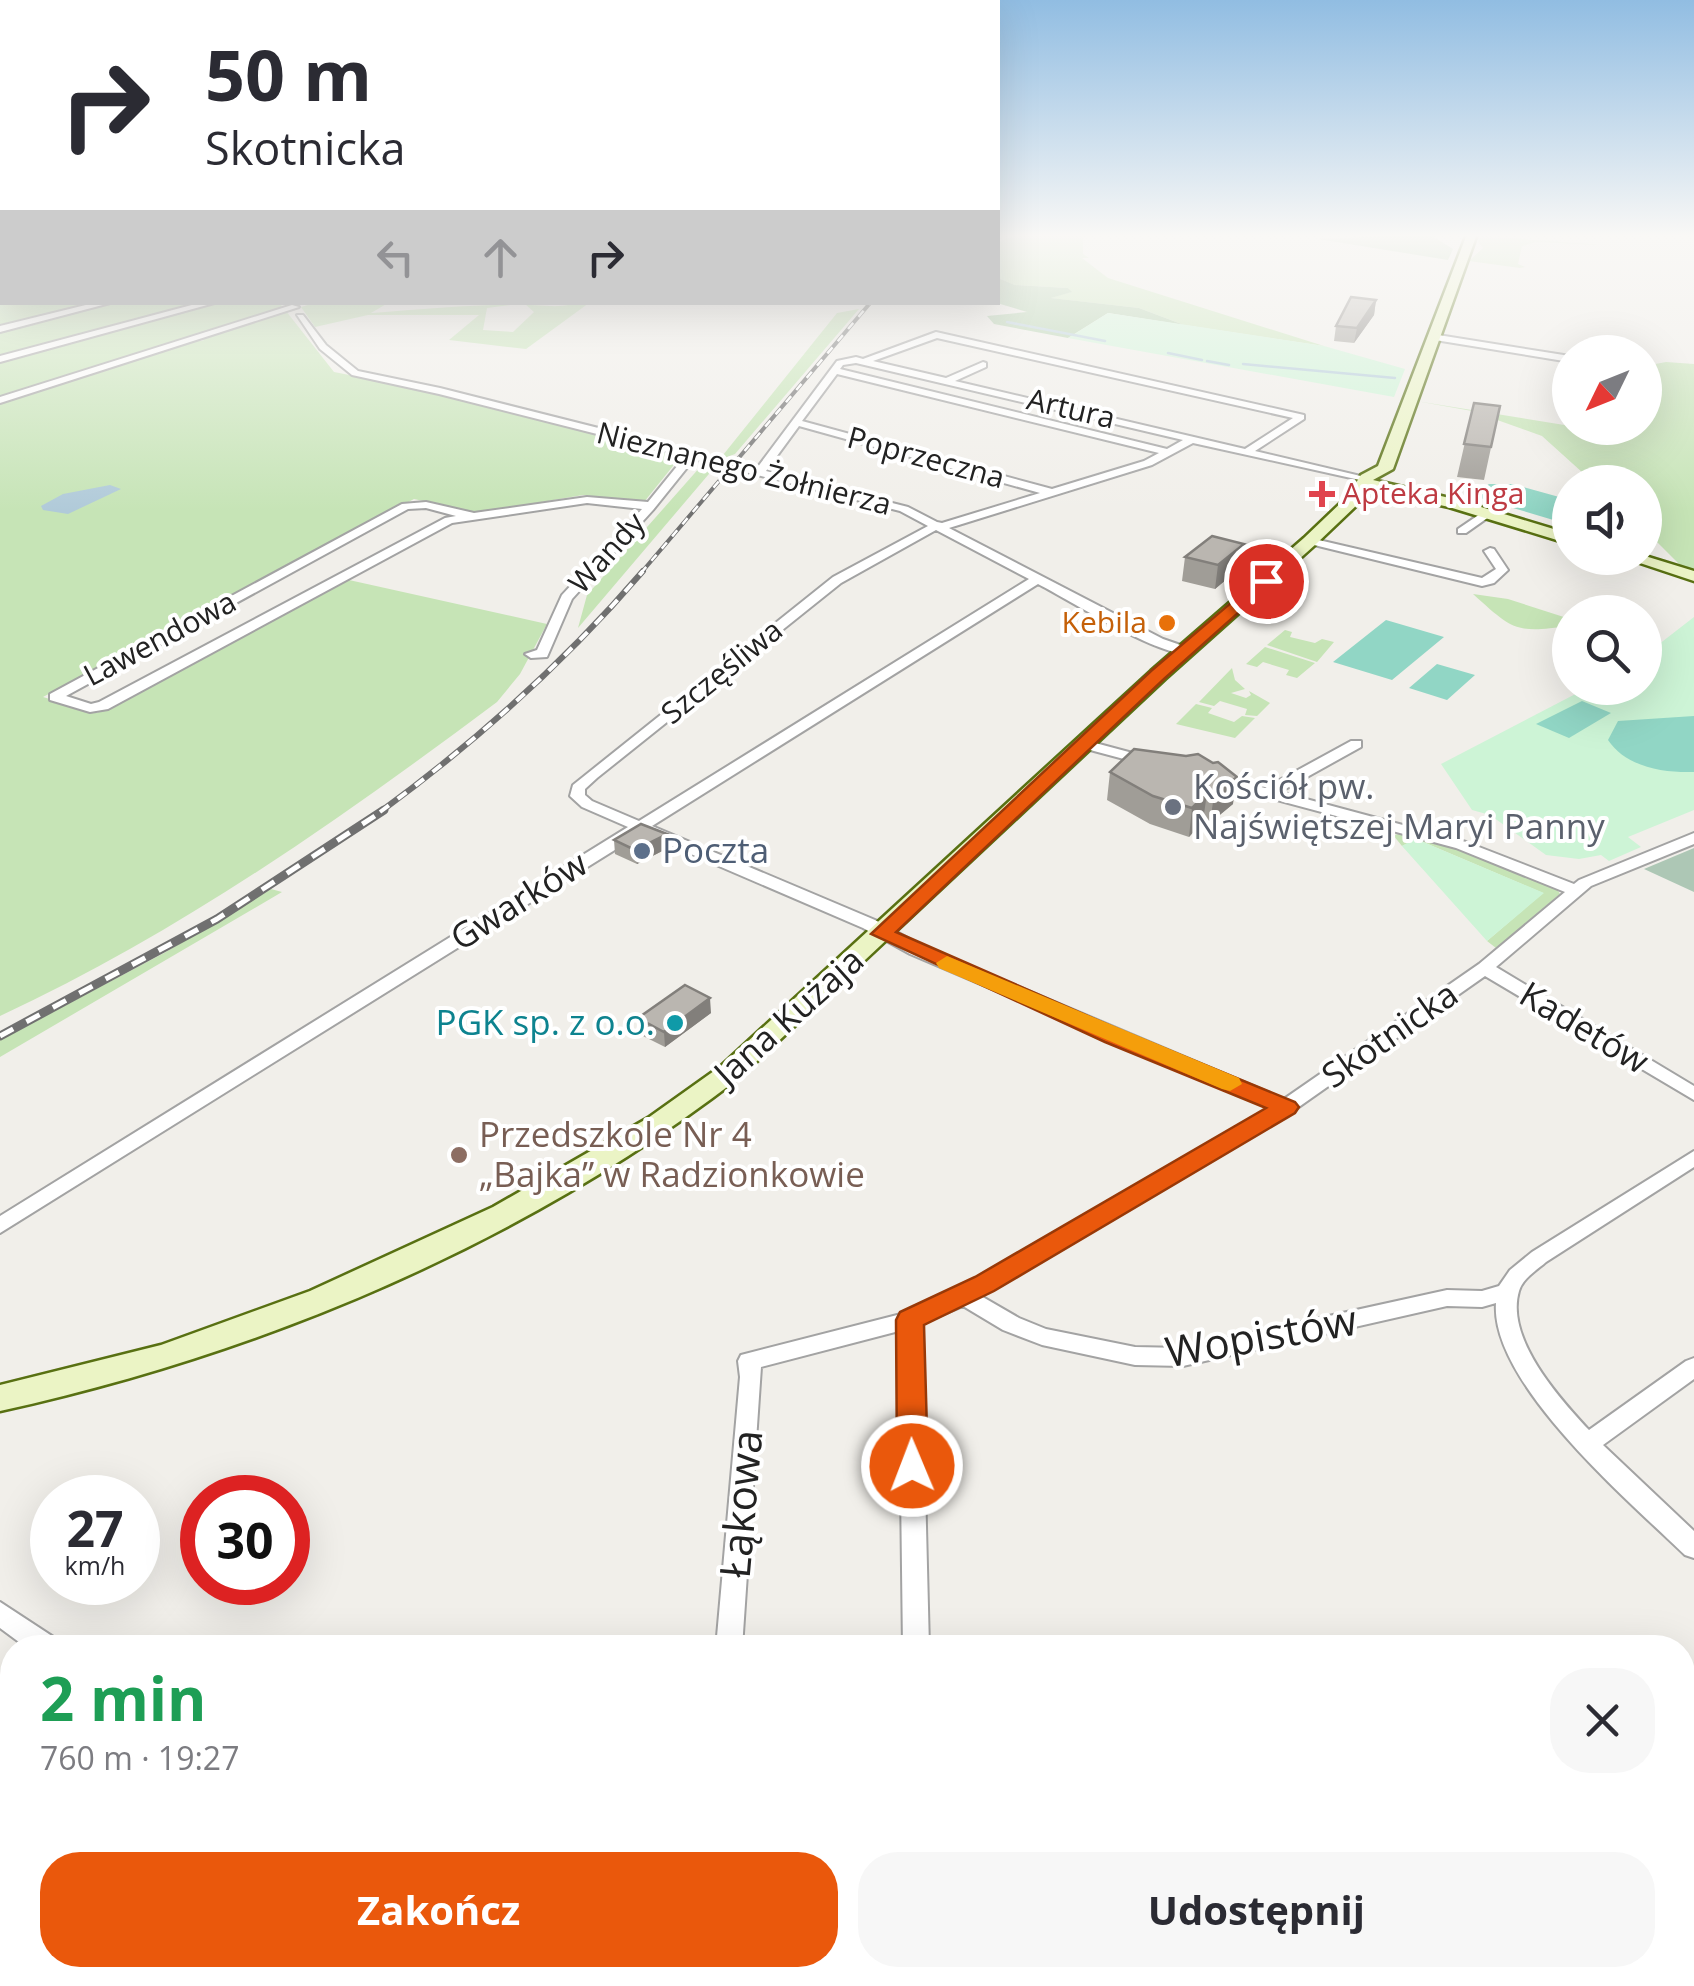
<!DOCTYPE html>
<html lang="pl">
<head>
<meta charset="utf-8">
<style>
	:root { --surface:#fff; --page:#f7f7f7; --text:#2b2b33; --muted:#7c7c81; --accent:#ea580c }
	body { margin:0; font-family:"Open Sans",sans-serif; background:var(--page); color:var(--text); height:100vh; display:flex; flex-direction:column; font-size:38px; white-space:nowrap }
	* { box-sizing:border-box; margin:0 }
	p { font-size:32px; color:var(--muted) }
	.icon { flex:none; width:55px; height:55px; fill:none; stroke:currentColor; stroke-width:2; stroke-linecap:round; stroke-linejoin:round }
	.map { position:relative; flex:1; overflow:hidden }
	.details { position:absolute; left:0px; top:1635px; width:1695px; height:352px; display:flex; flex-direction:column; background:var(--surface); border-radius:40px 40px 0 0; box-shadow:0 10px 40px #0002 }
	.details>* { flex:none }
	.hud { position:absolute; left:0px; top:0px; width:1000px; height:305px; box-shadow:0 10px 40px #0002; background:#fff; color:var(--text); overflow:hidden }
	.needle { width:65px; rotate:227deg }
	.controls { position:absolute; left:1552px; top:335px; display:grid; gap:20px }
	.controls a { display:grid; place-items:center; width:110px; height:110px; border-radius:50%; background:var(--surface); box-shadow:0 10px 40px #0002; font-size:50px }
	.speed { position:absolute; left:30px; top:1475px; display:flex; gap:20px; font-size:50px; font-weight:700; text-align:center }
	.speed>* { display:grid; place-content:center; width:130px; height:130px; border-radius:50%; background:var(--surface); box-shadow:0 10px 40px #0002; line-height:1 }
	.speed small { font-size:25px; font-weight:400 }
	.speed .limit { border:15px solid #d22; background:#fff; color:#111 }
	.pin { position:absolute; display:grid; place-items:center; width:85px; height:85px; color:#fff; margin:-42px; border:5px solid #fff; border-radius:50%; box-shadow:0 2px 10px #0007 }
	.me { position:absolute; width:110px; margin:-55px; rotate:359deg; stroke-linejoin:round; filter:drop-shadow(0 0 8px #0008) }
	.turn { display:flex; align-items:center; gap:35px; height:210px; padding:0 40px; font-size:45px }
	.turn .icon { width:130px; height:130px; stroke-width:2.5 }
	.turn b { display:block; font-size:70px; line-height:85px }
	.lanes { display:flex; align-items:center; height:95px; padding:0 40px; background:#0003; justify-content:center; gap:50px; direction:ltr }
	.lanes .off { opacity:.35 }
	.round { display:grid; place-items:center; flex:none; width:105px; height:105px; border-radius:40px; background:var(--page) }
	.head { display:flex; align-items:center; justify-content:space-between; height:170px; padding:0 40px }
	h1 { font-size:60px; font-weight:700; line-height:75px; color:#1e9e55 }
	.button { display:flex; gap:20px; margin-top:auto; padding:20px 40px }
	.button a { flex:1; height:115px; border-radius:40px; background:var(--accent); color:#fff; font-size:40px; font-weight:700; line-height:115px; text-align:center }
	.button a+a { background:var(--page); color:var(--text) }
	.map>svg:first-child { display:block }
	.grass { fill:#c6e4b6; fill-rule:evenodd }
	.forest { fill:#a9cba3 }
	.cemetery { fill:#adc7b5 }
	.park { fill:#cdf4d6 }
	.pitch { fill:#91d6c5 }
	.water { fill:#b0cad9 }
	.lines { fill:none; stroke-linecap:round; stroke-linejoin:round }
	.stream { stroke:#b0cad9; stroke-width:2.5 }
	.street-casing { stroke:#a3a3a3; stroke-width:4 }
	.secondary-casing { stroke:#587012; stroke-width:5 }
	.street { fill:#fff; fill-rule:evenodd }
	.secondary { fill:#ebf4c5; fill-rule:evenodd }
	.rail-far2-casing { stroke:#707070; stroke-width:4 }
	.rail-far1-casing { stroke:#707070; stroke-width:6 }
	.rail-casing { stroke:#707070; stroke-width:9 }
	.rail-far2 { stroke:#fff; stroke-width:2.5; stroke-dasharray:8; stroke-linecap:butt }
	.rail-far1 { stroke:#fff; stroke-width:4; stroke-dasharray:11; stroke-linecap:butt }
	.rail { stroke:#fff; stroke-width:5; stroke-dasharray:15; stroke-linecap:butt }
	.wall { fill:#a09d97 }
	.shaded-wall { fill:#827f7b }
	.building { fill:#bab6b0; stroke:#827f7b; stroke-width:2.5 }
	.route { fill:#ea580c; stroke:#983908; stroke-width:2.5 }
	.slow { fill:#f59e0b }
	.health-dot { fill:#e0444e; stroke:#fff; stroke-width:4 }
	.food-dot { fill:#e8710a; stroke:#fff; stroke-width:4 }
	.worship-dot { fill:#6b7280; stroke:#fff; stroke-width:4 }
	.service-dot { fill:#5c6f8a; stroke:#fff; stroke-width:4 }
	.culture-dot { fill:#0f9aa8; stroke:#fff; stroke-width:4 }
	.education-dot { fill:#8d6e63; stroke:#fff; stroke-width:4 }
	.labels { text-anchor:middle; stroke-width:8; stroke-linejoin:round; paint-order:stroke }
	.far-street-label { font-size:30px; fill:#222; stroke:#fff }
	.far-health-label { font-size:30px; fill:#be3a42; stroke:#fff; text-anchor:start }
	.far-food-label { font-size:30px; fill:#c56008; stroke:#fff; text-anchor:end }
	.worship-label { font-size:35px; fill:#5b616d; stroke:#fff; text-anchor:start }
	.service-label { font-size:35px; fill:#4e5e75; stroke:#fff; text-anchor:start }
	.street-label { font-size:35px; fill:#222; stroke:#fff }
	.culture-label { font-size:35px; fill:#0d838f; stroke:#fff; text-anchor:end }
	.education-label { font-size:35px; fill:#785e54; stroke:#fff; text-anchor:start }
	.near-street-label { font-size:42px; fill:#222; stroke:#fff }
</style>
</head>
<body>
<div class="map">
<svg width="1694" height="1986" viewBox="0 0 1694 1986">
	<rect width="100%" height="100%" fill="#f1efea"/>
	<path class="grass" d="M1083,234V254L1089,258H1082L1108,278L1324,346L1184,325L1139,308L1050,298L1071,292L1068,288L1015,285L998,278V242L1013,236Z
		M1481,236L1603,245L1536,242L1522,246L1518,264L1525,267L1520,268L1469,261L1483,248L1478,242Z
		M0,286L2,302L281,303L282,309L0,396Z
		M318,302L388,303L371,313C432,309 490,302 550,306C562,307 576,303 589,303L526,349L449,340L479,315H368L315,327L301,307ZM524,303L534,312L513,332L483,330L487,308Z
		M859,309L735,454L719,460L837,313Z
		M286,311L334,372L441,393L681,456L644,502L583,495L478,513L414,499L43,697L97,713L340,578L547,624L520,674L497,702C339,820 179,933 0,1016V402L195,340L204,341L199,339Z
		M1666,362L1694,364V571L1683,568L1645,530V482H1593L1542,436L1472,411L1416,401L1620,434L1623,428H1645V366Z
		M701,466L714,468L578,628L587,595Z
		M1473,594L1508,599L1570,619V626C1515,633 1514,631 1473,594Z
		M1285,630L1292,632L1290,637L1315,643L1322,639L1334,642L1317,662L1267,645Z
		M1265,647L1315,663L1297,678L1286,675L1289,670L1263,662L1257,667L1246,664Z
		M1232,668L1235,680L1245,689L1231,693L1246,698L1251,695L1249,691L1270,703L1257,716L1245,715L1247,709L1220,701L1214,706L1199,702Z
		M1196,704L1212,708L1208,713L1234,722L1242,716L1255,718L1235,738L1176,724Z
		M1407,833L1453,847L1557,889L1560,894L1496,948L1487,941L1543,893L1416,839L1402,846L1393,835Z
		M271,889L282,892L0,1057V1040L164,953Z"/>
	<path class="forest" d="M1429,234L1453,249L1448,260L1318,239Z
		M998,278L1015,285L1068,288L1072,292L1051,298L1139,308L1184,325L1108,313L1068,338L994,324L987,316L1027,312L997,303Z"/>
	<path class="cemetery" d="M1694,848V892L1644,869Z"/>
	<path class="park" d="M1108,313L1324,346L1405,369L1394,397L1068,338Z
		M1694,617V810L1628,837L1641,847L1609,861L1601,855L1579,859L1546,855L1490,815L1472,810L1441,764L1587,688H1645V655Z
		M1416,838V839L1544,893L1487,941L1402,846Z"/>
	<path class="pitch" d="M1489,484H1512L1570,500V525L1483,499L1475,493Z
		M1386,620L1444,637L1392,680L1333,662Z
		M1437,664L1475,675L1447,700L1409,688Z
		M1582,701L1611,713L1569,738L1536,724Z
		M1694,716V772C1663,773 1626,767 1608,740L1618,721Z"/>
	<path class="water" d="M110,485L121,489L68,514L43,510L41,506L63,494Z"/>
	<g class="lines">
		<path class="stream" d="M1007,322L1105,341
			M1168,353L1202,360
			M1207,361L1229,365
			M1243,364L1395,378"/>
		<defs>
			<path id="street" d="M98,302H114L0,332V326Z
				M203,302H218L0,362V356Z
				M292,305L299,307L0,403V397Z
				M297,315H303L326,345L358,371L440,388L757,468L837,361L856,357L863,359L936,332L1304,415V419L1255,451L1369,478V482L1193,443L1152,465L949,528L1163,639L1189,648V654C1156,655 1071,601 1038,584L652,826L875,920L922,946L1284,1099L1479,964L1565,892L1456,848L1209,782V776L1214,775L1265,788L1351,741H1361V747L1280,792L1466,842L1574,884L1579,880L1694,833V844L1591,886L1496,967L1694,1086V1100L1485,976L1293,1111L981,1296L1019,1318L1046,1329L1135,1347L1183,1348L1447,1290L1482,1291L1499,1286L1510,1270L1532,1252L1694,1151V1167L1546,1262C1537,1270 1522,1279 1519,1291C1505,1338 1559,1398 1589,1430L1686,1361L1694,1358V1379L1603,1445L1694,1531V1558L1685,1555C1630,1502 1490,1383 1496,1303L1482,1307L1447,1306L1183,1366L1135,1365L1042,1345L1003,1330L963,1306L921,1324L929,1648H903L899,1331L761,1367L742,1648H716L740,1377L738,1361L741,1355L905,1313L956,1290L1271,1108L910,954L863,928L642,833L0,1233V1216L628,827L582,807L570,796L573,785L833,577L928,526L900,511L698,460L686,469L653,510L572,599L547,657L531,658L525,654L537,650L562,595L642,509L587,503L452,523L108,709L90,712L50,700V694L402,504L426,502L474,513L587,497L648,502L678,465L688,457L439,394L352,375L320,349ZM937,338L1293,418L1245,449L955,381L986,367V363L983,362L946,378L873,361ZM856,363L1183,440L1167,449L840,369L843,365ZM837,374L1159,453L1144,461L1052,489L802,421ZM799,426L1040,493L942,523L937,522L908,507L766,471ZM426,508L456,516L445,518L99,702L91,704L66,696L408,509ZM936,530L1029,579L639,821L592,801L585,795V789L597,778L841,583Z
				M1432,334L1570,356V362L1429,339Z
				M1483,512L1493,514L1466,533H1458V529Z
				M1310,538L1482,578L1496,569L1484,551L1490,548L1494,549L1508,570L1494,583L1482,586L1306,543V539Z
				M1084,740L1155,759L1157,762L1150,766L1079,747L1077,744Z
				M0,1602L58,1640L62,1648H27L0,1628Z
				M12,1695V1720L0,1724V1698Z
				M1694,1906V1937L1682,1942V1911Z
				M12,1938V1975H19L15,1986H0V1945Z
				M222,1975H260L256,1986H218Z
				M439,1975H470L466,1986H435Z
				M503,1975H540L544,1986H507Z
				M552,1975H590L586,1986H548Z"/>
			<path id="secondary" d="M1467,234H1477L1393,469L1373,480L1458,500L1570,534V544L1449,507L1367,489L1359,503L1316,544L1165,679L739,1078C525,1243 264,1353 0,1411V1385L161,1345L310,1291L493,1207L648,1118L721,1066L1151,671L1304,538L1347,497L1361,475L1378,466Z
				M1645,556L1694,571V581L1625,558Z"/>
		</defs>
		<use href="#street" class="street-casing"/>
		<use href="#secondary" class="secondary-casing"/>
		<use href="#street" class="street"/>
		<use href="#secondary" class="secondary"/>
		<defs>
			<path id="rail-far2" d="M641,573L871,302"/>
			<path id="rail-far1" d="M380,812C477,741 565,662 643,571"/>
			<path id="rail" d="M0,1036L217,919L384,810"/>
		</defs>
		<use href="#rail-far2" class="rail-far2-casing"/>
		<use href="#rail-far1" class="rail-far1-casing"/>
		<use href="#rail" class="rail-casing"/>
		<use href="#rail-far2" class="rail-far2"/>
		<use href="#rail-far1" class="rail-far1"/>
		<use href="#rail" class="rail"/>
	</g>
	<path class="wall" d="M1376,300L1374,315L1354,343L1334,341L1336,326Z
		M1474,403L1500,406L1484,480L1457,477Z
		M1244,544L1240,568L1215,589L1182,581L1185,557Z
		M1134,749L1233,804L1210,823L1203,821L1189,837L1150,824L1107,800L1110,772Z
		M667,834L668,848L637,864L615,854L614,840Z
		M711,1013L665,1047L639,1034L638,1018Z"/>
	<path class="shaded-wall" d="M1376,300L1374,315L1354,343L1357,328Z
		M1244,544L1240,568L1215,589L1218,565Z
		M1237,777L1233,804L1210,823L1214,795Z
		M1207,793L1203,821L1189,837L1192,808Z
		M667,834L668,848L637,864L635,850Z
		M710,998L711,1013L665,1047L664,1032Z"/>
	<path class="building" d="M1351,297L1376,300L1357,328L1336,326Z
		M1474,403L1500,406L1491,447L1464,444Z
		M1212,536L1244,544L1218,565L1185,557Z
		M1134,749L1186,756L1198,754L1213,763L1218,762L1237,777L1214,795L1207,793L1192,808L1153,796L1110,772Z
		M641,824L667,834L635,850L614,840Z
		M685,985L710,998L664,1032L638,1018Z"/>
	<linearGradient id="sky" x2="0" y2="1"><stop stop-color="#91bde2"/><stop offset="0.46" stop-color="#f9f8f6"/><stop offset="1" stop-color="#f9f8f6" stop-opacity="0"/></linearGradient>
	<rect width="1694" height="512" fill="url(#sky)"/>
	<path class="route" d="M1260,578L1274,581L1164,679L896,932L1122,1031L1295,1102L1299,1107L1295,1113L994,1291L924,1325L928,1466L923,1474L912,1478L902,1474L897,1466L896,1320L900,1312L975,1277L1266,1108L1105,1042L871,934L1151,671Z"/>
	<path class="slow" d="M947,956L1239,1078L1242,1084L1230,1091L1222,1089L939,968L936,963Z"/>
	<path class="health-dot" d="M1317 479h10v10h10v10h-10v10h-10v-10h-10v-10h10z"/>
	<circle class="food-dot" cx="1167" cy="623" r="10"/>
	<circle class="worship-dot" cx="1173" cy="807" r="10"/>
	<circle class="service-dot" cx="642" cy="851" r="10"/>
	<circle class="culture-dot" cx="675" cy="1023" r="10"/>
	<circle class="education-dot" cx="459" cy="1155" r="10"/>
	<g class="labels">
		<g class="far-street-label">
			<text transform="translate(1071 409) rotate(13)" y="10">Artura</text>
			<text transform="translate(926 458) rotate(15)" y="10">Poprzeczna</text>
			<text transform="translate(744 469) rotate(14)" y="10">Nieznanego Żołnierza</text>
			<text transform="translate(607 553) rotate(-48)" y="10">Wandy</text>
			<text transform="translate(160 639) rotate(-28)" y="10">Lawendowa</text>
			<text transform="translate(722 672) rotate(-39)" y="10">Szczęśliwa</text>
		</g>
		<g class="far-health-label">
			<text x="1342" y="504">Apteka Kinga</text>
		</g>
		<g class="far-food-label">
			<text x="1147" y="633">Kebila</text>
		</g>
		<g class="worship-label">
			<text x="1193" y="799">Kościół pw.<tspan x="1193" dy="40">Najświętszej Maryi Panny</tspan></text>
		</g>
		<g class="service-label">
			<text x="662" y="863">Poczta</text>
		</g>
		<g class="street-label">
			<text transform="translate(519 901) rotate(-32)" y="12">Gwarków</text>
			<text transform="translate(789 1017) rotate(-42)" y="12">Jana Kużaja</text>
			<text transform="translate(1584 1028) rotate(31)" y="12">Kadetów</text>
			<text transform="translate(1390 1035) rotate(-35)" y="12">Skotnicka</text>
		</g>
		<g class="culture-label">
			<text x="655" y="1035">PGK sp. z o.o.</text>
		</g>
		<g class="education-label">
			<text x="479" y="1147">Przedszkole Nr 4<tspan x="479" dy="40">„Bajka” w Radzionkowie</tspan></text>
		</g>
		<g class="near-street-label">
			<text transform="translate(1261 1336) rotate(-10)" y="15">Wopistów</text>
			<text transform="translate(741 1504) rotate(-85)" y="15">Łąkowa</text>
		</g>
	</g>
</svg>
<div class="controls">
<a><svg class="needle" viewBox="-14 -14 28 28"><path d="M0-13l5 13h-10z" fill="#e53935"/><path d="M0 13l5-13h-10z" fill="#7c7c81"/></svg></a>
<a><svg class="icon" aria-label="sound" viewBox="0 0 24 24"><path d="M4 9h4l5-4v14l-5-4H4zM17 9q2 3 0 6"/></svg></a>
<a><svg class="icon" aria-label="search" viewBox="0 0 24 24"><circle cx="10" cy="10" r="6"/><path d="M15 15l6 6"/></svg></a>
</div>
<div class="speed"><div>27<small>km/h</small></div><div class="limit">30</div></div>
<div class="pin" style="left:1266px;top:581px;background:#d93025"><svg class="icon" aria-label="arrive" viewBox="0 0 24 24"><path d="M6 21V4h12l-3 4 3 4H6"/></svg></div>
<svg class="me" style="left:912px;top:1466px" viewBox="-20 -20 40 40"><circle r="17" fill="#ea580c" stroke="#fff" stroke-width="3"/><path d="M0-11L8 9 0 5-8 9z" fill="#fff"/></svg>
<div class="hud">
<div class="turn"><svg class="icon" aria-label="right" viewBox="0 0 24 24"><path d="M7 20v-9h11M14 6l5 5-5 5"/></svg><div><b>50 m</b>Skotnicka</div></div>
<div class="lanes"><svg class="icon off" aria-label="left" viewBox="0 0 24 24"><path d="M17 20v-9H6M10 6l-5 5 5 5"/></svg><svg class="icon off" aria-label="ahead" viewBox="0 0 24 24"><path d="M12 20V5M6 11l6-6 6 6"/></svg><svg class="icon" aria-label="right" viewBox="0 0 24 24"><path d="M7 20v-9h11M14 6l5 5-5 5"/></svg></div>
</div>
<section class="details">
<div class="head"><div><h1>2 min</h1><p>760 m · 19:27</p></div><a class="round"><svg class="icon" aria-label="close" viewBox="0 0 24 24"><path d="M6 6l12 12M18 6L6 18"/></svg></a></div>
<div class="button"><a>Zakończ</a><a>Udostępnij</a></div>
</section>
</div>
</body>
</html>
